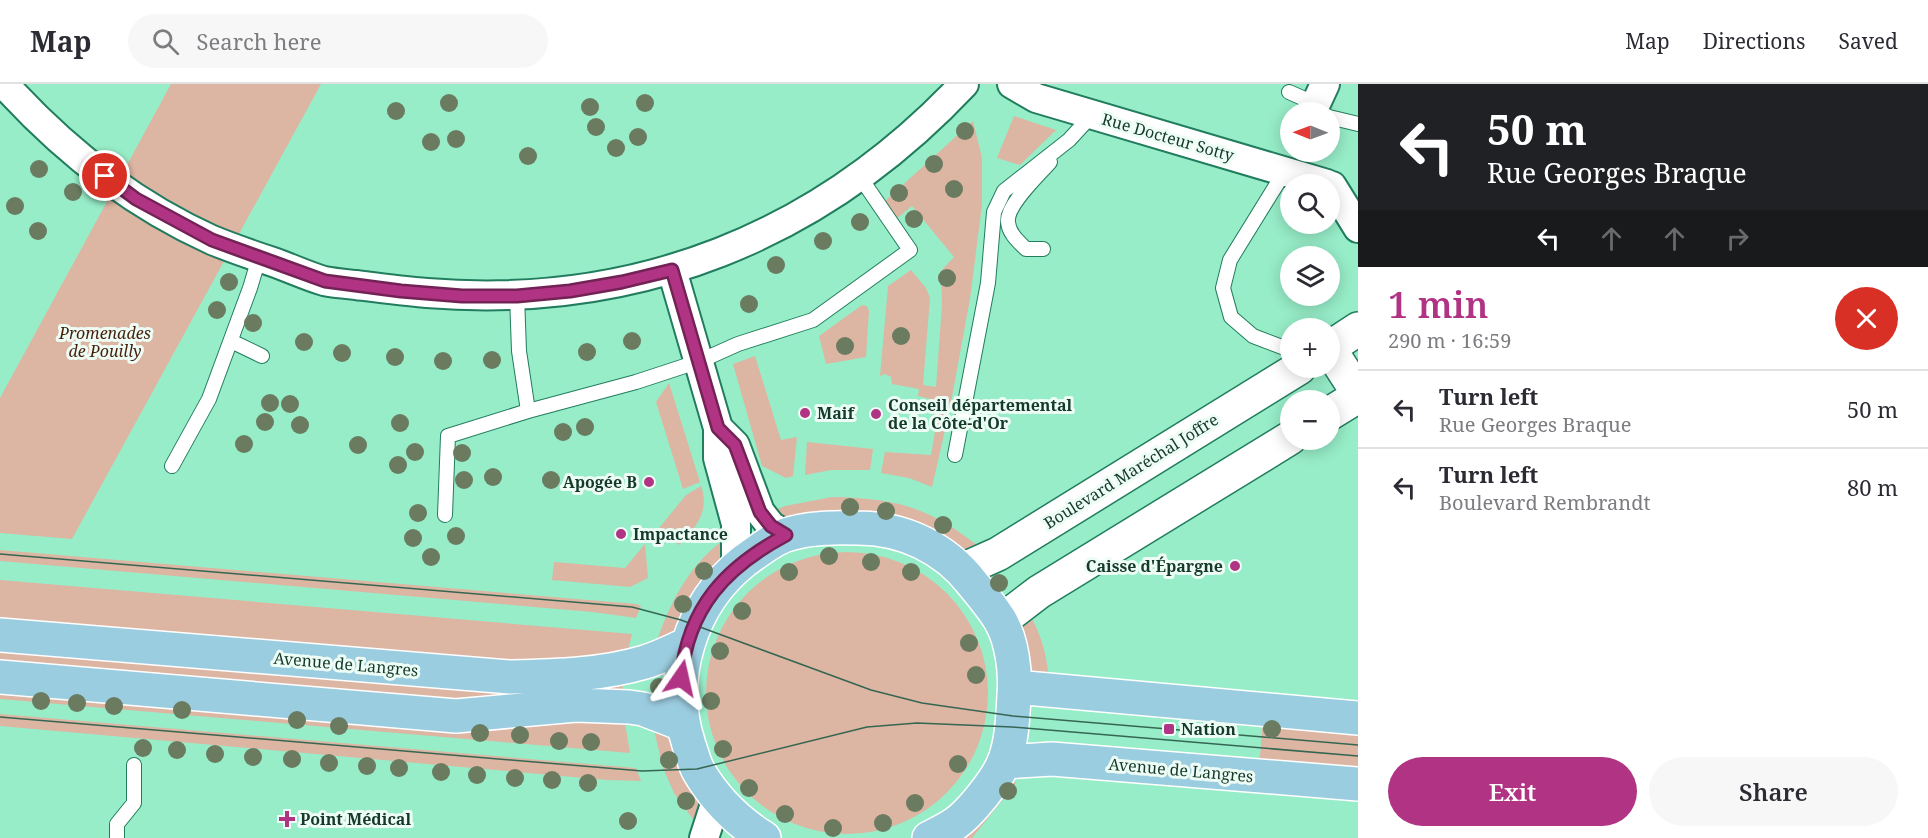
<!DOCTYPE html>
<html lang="en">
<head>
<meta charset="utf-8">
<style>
	:root { --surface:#fff; --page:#f7f7f7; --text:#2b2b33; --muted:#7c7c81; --line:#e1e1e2; --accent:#b13484 }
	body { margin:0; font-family:"Noto Serif",serif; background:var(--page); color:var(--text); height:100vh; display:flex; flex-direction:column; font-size:22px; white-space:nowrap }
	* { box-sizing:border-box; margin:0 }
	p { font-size:20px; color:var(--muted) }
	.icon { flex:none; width:33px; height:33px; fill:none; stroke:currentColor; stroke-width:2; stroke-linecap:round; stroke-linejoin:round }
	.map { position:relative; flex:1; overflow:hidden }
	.sheet { display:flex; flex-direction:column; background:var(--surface); width:570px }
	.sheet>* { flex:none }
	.guide { background:#202124; color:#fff; overflow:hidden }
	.needle { width:39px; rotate:271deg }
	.tools { position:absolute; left:1280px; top:18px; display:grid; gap:12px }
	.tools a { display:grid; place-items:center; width:60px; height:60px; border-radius:50%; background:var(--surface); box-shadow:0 3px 15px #0003; font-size:30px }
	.pin { position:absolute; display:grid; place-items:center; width:51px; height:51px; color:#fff; margin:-26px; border:3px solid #fff; border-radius:50%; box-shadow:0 2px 6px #0007 }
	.me { position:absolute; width:66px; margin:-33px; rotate:11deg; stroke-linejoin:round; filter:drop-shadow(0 0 4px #0008) }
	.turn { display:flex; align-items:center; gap:21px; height:126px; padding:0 30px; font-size:27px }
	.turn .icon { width:78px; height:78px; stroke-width:2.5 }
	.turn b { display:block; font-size:42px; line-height:51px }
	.lanes { display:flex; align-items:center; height:57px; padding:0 30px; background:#0003; justify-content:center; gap:30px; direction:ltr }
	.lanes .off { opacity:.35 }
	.round { display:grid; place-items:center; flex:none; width:63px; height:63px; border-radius:32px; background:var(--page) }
	.overview { display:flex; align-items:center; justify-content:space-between; height:102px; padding:0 30px }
	h1 { font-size:36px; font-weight:600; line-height:45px; color:var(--accent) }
	.primary-button { display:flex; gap:12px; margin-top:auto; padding:12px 30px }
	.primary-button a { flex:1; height:69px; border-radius:36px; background:var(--accent); color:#fff; font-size:24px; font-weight:600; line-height:69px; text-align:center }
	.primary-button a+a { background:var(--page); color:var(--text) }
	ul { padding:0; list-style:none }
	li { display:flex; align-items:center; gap:18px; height:78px; padding:0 30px; border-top:2px solid var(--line) }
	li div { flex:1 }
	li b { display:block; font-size:22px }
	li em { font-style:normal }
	header { display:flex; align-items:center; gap:36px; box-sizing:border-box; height:84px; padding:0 30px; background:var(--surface); border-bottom:2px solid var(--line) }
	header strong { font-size:28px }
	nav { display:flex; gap:33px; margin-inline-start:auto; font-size:21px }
	.search { width:420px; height:54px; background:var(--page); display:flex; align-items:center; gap:15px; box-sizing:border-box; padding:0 21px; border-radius:33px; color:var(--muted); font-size:22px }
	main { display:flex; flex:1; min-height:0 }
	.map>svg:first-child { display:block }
	.green { fill:#ddb5a3 }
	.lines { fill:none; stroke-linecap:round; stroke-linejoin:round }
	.service-casing { stroke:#227d5e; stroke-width:16 }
	.minor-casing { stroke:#227d5e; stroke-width:32 }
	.secondary-casing { stroke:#227d5e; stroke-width:36 }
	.primary-casing { stroke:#fff; stroke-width:36 }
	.service { stroke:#fff; stroke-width:14 }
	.minor { stroke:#fff; stroke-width:28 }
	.secondary { stroke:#fff; stroke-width:33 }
	.primary { stroke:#9bcde0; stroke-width:33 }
	.tram { stroke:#356652; stroke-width:1.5 }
	.tree { fill:#6a7b60 }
	.route-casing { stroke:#732256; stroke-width:15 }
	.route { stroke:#b13484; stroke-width:10 }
	.poi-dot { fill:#b13484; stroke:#edfdf5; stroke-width:2 }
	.labels { text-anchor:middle; stroke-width:6; stroke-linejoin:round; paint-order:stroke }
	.street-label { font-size:16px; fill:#15392b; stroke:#edfdf5 }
	.park-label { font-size:16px; font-style:italic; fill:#461e0a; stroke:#edfdf5 }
	.poi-label { font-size:16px; font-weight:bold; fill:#15392b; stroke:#edfdf5; text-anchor:start }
</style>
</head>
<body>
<header>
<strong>Map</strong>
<div class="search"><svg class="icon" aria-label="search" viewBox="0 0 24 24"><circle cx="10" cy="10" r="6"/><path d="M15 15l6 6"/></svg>Search here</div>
<nav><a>Map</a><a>Directions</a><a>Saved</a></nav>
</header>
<main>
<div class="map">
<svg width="1358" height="754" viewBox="0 0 1358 754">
	<rect width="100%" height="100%" fill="#97edc8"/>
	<path class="green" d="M171,0H321L72,455L0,449V314Z
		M1014,32L1056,46L1020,81L997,74Z
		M973,37L982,74V121L970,215L949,329L932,403L909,394L881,389L885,368L931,371L937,336L930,325V315L918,312L919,305L892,300L891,293L885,290L880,292L888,202L911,186L926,204L930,214L923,301L936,303L942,221L941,187L954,173L912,122L895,136L884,118Z
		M862,221L867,222L869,227L866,273L826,280L819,252Z
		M755,272L781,356L797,353L793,392L786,394L762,382L733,280Z
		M669,299L700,398L683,405L656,318Z
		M807,358L873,365L870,386H831L805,391Z
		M701,402C710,427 696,444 679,461L659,444L686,411Z
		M832,413C897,414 932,424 983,466H950L785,434L775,426L785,422Z
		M728,453L729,467L681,545L657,557C670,518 691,477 728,453Z
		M645,460L648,494L630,503L552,496L554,478L625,484Z
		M0,466L636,520L641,522L636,534L593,528L0,477Z
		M706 609a141 141 0 1 1 282 0a141 141 0 1 1-282 0Z
		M0,496L632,550L626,575L580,581L0,543Z
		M1029,530C1042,551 1048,575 1049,600C1030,589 1016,573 1018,551C1019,544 1026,536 1029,530Z
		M0,564L623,595L622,617L524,621L0,578Z
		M0,605L624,633L630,669L0,615Z
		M0,630L636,684L641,697L607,696L0,642Z
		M1263,634L1358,642V693L1259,685Z
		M653,642L665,646L678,661L702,723L700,745L674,709L663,684Z
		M1009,694L1016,699L972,754H953Z"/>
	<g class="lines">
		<defs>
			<path id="service" d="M1289,8L1316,20
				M1329,33L1358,40
				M1285,87L1230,176L1223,204L1231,233L1253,252L1290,266
				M1043,165H1026C1019,158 1009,150 1008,138C1006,121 1039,91 1050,78
				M231,257L262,272
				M528,327L636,298L700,277L738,260L813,236L910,166L860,93
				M955,371L988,199L994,128L1004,107L1069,56L1092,31
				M172,382L209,315L250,204L259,174
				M445,431L448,352L528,327L519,267L517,212
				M117,754V740L134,719V681"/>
			<path id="minor" d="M4,0C62,64 132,120 212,156C231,164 252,171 273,178C290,184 307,192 324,197C334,199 346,200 356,201C380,204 403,207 427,209C637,226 820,153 964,0
				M1012,0L1036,14L1327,100
				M1312,28L1325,0
				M1332,102L1358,144
				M672,186L718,344V374L736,440V484
				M718,344L735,361L760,428L771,442L786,451
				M704,754L717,714"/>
			<path id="secondary" d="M1329,264L1358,309
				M1329,264L1358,245
				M1329,330L1358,312
				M962,486L998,470L1299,284
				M1001,537L1039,508L1290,354"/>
			<path id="primary" d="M0,551L510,593C554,592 602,591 645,578C659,574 674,566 688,560
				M0,593L456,632L576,621L629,623L643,625L682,640
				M1015,603L1358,634
				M1004,678L1052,675L1358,700
				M764,754C737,737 714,714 698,686C694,679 692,669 689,661C667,595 690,520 744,477C757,468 771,456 786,451C809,443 835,443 858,444C903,444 945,464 972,499C982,511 992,523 1000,536C1012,556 1016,588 1014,611C1013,632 1012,658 1004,678C997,696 969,731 953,741C946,746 937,750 929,754"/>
		</defs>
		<use href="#service" class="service-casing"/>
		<use href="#minor" class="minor-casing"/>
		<use href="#secondary" class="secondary-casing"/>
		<use href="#primary" class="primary-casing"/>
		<use href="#service" class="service"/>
		<use href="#minor" class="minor"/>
		<use href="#secondary" class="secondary"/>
		<use href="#primary" class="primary"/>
		<path class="tram" d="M0,470L632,523L681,536L871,606L922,619L1013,632L1358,661
			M0,633L642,687L697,685L867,643L917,639L1012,643L1358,672"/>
	</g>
	<g class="tree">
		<circle cx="449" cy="19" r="9"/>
		<circle cx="645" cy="19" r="9"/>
		<circle cx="590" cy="23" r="9"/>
		<circle cx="396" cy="27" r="9"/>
		<circle cx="596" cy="43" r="9"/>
		<circle cx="965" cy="47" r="9"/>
		<circle cx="638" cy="53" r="9"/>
		<circle cx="456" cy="55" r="9"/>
		<circle cx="431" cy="58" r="9"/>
		<circle cx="616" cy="64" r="9"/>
		<circle cx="528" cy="72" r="9"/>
		<circle cx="934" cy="80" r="9"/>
		<circle cx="39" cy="85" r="9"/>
		<circle cx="954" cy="105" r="9"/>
		<circle cx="73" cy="108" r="9"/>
		<circle cx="899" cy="109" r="9"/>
		<circle cx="15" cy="122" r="9"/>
		<circle cx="914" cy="135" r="9"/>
		<circle cx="860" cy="138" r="9"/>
		<circle cx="38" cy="147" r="9"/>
		<circle cx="823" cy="157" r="9"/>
		<circle cx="776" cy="181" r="9"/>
		<circle cx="947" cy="194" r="9"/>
		<circle cx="229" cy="198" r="9"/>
		<circle cx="749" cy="220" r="9"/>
		<circle cx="217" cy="226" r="9"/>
		<circle cx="253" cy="239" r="9"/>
		<circle cx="901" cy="252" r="9"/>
		<circle cx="632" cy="257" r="9"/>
		<circle cx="304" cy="258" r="9"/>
		<circle cx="845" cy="262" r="9"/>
		<circle cx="587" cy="268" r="9"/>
		<circle cx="342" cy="269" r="9"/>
		<circle cx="395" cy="273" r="9"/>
		<circle cx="492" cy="276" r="9"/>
		<circle cx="443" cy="277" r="9"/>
		<circle cx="270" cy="319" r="9"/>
		<circle cx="290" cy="320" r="9"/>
		<circle cx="265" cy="338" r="9"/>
		<circle cx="400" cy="339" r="9"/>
		<circle cx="300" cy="341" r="9"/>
		<circle cx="585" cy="343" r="9"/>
		<circle cx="563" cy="348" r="9"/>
		<circle cx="244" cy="360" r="9"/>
		<circle cx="358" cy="361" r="9"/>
		<circle cx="415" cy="368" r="9"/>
		<circle cx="462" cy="369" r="9"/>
		<circle cx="398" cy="381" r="9"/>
		<circle cx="493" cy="393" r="9"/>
		<circle cx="464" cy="396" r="9"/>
		<circle cx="551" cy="396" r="9"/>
		<circle cx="850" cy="423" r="9"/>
		<circle cx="886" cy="427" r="9"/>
		<circle cx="418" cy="429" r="9"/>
		<circle cx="943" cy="441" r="9"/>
		<circle cx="456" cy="452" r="9"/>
		<circle cx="413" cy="454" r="9"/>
		<circle cx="829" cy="472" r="9"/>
		<circle cx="431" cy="473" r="9"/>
		<circle cx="871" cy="478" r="9"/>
		<circle cx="704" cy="487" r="9"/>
		<circle cx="789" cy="488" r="9"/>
		<circle cx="911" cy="488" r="9"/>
		<circle cx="999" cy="499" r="9"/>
		<circle cx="683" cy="520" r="9"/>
		<circle cx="742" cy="527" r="9"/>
		<circle cx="969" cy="559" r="9"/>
		<circle cx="720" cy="567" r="9"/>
		<circle cx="976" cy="591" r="9"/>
		<circle cx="659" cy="603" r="9"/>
		<circle cx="41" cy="617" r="9"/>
		<circle cx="711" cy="617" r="9"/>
		<circle cx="77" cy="619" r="9"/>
		<circle cx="114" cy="622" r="9"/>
		<circle cx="182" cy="626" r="9"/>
		<circle cx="297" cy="636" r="9"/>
		<circle cx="339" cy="642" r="9"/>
		<circle cx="1272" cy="645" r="9"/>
		<circle cx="480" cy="649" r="9"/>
		<circle cx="520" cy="651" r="9"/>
		<circle cx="559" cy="657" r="9"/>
		<circle cx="591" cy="658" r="9"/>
		<circle cx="143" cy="664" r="9"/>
		<circle cx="723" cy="665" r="9"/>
		<circle cx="177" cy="666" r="9"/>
		<circle cx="215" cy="670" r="9"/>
		<circle cx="253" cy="673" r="9"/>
		<circle cx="292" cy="675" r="9"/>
		<circle cx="669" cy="676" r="9"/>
		<circle cx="329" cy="679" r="9"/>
		<circle cx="958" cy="680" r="9"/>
		<circle cx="367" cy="682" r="9"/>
		<circle cx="399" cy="684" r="9"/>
		<circle cx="441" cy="688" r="9"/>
		<circle cx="477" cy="691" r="9"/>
		<circle cx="515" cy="694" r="9"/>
		<circle cx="552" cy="696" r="9"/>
		<circle cx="588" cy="699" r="9"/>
		<circle cx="749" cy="704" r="9"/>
		<circle cx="1008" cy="707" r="9"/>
		<circle cx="686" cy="717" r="9"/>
		<circle cx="915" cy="719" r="9"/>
		<circle cx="785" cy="730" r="9"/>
		<circle cx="628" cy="737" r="9"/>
		<circle cx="883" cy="739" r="9"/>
		<circle cx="833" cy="744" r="9"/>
	</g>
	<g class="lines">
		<defs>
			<path id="route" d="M105,92L136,115L212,156L325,197L401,207L462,212H517L570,207L622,198L672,186L718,344L735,361L760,428L771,442L786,451C726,483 688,523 681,594"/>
		</defs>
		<use href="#route" class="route-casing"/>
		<use href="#route" class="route"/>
	</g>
	<g class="poi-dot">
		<circle cx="805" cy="329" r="6"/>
		<circle cx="876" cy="330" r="6"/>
		<circle cx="649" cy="398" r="6"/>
		<circle cx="621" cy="450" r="6"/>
		<circle cx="1235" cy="482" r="6"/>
		<rect x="1163" y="639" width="12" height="12" rx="3"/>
		<path d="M284 726h6v6h6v6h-6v6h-6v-6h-6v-6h6z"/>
	</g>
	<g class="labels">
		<g class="street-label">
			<text transform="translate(1168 53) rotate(16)" y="6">Rue Docteur Sotty</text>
			<text transform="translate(1131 387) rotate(-32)" y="6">Boulevard Maréchal Joffre</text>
			<text transform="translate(346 580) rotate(5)" y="6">Avenue de Langres</text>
			<text transform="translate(1181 686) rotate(5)" y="6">Avenue de Langres</text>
		</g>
		<g class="park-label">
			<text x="105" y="255">Promenades<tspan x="105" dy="18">de Pouilly</tspan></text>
		</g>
		<g class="poi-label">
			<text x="888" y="327">Conseil départemental<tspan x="888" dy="18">de la Côte-d'Or</tspan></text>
			<text x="817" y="335">Maif</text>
			<text x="637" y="404" text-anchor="end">Apogée B</text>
			<text x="633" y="456">Impactance</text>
			<text x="1223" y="488" text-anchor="end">Caisse d'Épargne</text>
			<text x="1181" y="651">Nation</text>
			<text x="300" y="741">Point Médical</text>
		</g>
	</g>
</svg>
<div class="tools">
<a><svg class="needle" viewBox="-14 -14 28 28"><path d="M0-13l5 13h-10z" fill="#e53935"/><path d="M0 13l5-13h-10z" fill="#7c7c81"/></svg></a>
<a><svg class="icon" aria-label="search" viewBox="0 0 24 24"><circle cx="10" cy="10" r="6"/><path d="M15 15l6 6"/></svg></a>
<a><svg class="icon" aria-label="layers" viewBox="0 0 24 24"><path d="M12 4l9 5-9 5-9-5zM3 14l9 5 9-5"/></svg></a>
<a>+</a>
<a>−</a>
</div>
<div class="pin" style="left:105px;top:92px;background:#d93025"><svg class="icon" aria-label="arrive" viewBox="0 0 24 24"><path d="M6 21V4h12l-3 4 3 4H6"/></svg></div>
<svg class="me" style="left:681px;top:594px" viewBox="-20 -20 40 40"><path d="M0-17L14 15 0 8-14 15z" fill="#b13484" stroke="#fff" stroke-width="4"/></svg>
</div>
<section class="sheet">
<div class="guide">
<div class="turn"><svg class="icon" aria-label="left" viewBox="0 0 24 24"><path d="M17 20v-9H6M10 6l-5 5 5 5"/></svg><div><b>50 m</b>Rue Georges Braque</div></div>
<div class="lanes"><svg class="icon" aria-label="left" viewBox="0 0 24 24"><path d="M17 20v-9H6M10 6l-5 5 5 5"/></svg><svg class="icon off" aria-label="ahead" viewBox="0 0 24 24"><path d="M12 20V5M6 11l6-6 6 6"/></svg><svg class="icon off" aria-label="ahead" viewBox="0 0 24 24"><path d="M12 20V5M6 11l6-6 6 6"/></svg><svg class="icon off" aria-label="right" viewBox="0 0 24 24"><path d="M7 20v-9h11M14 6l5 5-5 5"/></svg></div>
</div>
<div class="overview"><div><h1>1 min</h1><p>290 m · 16:59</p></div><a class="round" style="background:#d93025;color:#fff"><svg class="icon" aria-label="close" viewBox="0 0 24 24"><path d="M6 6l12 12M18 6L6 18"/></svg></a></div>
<ul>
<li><svg class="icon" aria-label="left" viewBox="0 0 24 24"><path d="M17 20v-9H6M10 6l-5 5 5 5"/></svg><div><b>Turn left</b><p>Rue Georges Braque</p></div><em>50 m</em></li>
<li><svg class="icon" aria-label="left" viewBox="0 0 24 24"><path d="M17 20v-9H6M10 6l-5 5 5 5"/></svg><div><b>Turn left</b><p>Boulevard Rembrandt</p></div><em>80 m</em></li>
</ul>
<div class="primary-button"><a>Exit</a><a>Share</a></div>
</section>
</main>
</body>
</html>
